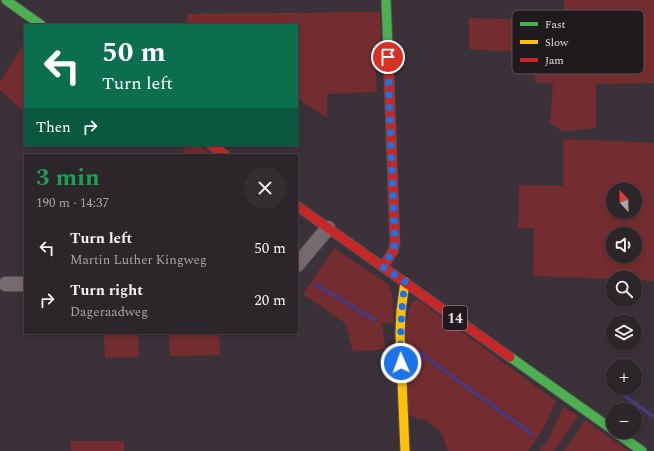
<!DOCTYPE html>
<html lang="en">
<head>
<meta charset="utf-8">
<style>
	:root { --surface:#2c262a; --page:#342e32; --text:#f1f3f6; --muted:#a6a5a8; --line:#484347 }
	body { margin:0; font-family:Spectral,serif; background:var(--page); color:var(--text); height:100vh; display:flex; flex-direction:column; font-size:15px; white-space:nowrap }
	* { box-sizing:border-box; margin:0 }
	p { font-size:13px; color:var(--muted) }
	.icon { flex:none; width:22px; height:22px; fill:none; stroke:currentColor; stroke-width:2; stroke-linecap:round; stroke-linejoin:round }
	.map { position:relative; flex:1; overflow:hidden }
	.sheet { position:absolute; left:24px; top:154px; width:274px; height:180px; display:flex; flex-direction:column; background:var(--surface); border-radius:0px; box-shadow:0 2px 6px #0003,0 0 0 1px var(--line) }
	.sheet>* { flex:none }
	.top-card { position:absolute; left:24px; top:24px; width:274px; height:122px; border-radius:0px; box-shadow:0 2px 6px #0003,0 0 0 1px var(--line); background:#0b6e4f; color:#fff; overflow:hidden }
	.needle { width:26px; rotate:338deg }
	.fabs { position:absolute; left:606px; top:183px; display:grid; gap:8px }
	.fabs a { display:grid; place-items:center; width:36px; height:36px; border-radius:50%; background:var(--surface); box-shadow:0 2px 6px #0003,0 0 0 1px var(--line); font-size:20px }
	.pin { position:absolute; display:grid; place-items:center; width:34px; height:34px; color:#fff; margin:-17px; border:2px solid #fff; border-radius:50%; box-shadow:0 1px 4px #0007 }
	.me { position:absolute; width:44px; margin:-22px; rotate:358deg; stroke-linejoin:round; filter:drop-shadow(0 0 3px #0008) }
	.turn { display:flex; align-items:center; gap:14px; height:84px; padding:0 12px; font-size:18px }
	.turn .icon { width:52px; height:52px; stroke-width:2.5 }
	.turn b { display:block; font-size:28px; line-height:34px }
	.then { display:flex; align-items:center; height:38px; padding:0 12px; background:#0003; gap:8px; font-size:15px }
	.round { display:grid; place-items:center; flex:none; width:42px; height:42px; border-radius:21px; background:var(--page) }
	.head { display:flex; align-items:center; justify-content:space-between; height:68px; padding:0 12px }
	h1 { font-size:24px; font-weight:700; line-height:30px; color:#1e9e55 }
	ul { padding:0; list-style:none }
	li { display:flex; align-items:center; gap:12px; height:52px; padding:0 12px }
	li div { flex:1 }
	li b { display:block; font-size:15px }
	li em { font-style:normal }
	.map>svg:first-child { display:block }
	.green { fill:#732c2f; fill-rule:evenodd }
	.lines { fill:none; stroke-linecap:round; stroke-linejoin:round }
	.stream { stroke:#473a80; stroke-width:3.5 }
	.street-casing { stroke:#554e53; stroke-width:16 }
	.fast-casing { stroke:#554e53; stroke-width:11 }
	.slow-casing { stroke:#554e53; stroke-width:11 }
	.jam-casing { stroke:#554e53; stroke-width:11 }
	.street { stroke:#786b70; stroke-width:14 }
	.fast { stroke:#4caf50; stroke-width:9 }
	.slow { stroke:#ffc107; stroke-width:9 }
	.jam { stroke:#c62828; stroke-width:9 }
	.route { stroke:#1a73e8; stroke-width:7; stroke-dasharray:0 12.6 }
	.labels { text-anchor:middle; stroke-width:3; stroke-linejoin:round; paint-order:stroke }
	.shield { fill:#20191e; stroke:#aca2a9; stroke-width:1 }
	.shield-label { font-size:14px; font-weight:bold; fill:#e8dde5 }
	.key { fill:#20191e; stroke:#5c545a; stroke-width:1 }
	.key-label { font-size:11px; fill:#e8dde5 }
</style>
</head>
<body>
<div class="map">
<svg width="654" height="451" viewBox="0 0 654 451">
	<rect width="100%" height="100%" fill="#3a3238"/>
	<path class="green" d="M564,0H654V83L596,84V128L563,131L550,124L553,83L535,82L536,53L469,49V18L563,21Z
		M380,12L381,47H374L377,92L327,94V118L297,98V25H186L187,14Z
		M25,42V113L0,90V82Z
		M563,139L654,143V281L635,280V278H613V279L533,276L534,228H518L519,185L563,186ZM613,190H635V212H613ZM613,234H635V256H613Z
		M187,145H199L212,155H180Z
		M334,248L389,285L392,293L394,323L382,322L385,349L353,352L345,323L303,294Z
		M417,299L556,401L543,430L528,451H448L441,432L426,420L409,416L404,329L411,304Z
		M104,333H138L139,357L105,358Z
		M169,333H219L220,355L170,356Z
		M563,407L578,416L554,451H539L549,438Z
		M585,420L629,451H564Z
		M70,441H124V451H71Z"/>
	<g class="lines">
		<path class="stream" d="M315,284L375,320
			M420,353L532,434
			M608,384L613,388
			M614,388L654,417"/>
		<defs>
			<path id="street" d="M297,265L328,228
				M6,284H25"/>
			<path id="fast" d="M6,0L41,25
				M386,0L388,50
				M510,357L613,430
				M615,432L642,451"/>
			<path id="slow" d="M405,282L401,311L400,334L405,451"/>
			<path id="jam" d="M211,145L225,155
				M297,206L510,357
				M383,267L393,251L395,244L388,50"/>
		</defs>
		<use href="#street" class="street-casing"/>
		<use href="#fast" class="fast-casing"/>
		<use href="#slow" class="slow-casing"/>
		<use href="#jam" class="jam-casing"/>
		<use href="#street" class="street"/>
		<use href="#fast" class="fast"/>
		<use href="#slow" class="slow"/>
		<use href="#jam" class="jam"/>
	</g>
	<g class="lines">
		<path class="route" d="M388,57L390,127L395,244L393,251L383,267L405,282C401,310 400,335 401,363"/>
	</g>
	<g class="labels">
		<rect class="shield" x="443" y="306" width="24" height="24" rx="3"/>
		<g class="shield-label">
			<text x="455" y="323">14</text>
		</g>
	</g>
	<rect x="512" y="10" width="132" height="64" rx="6" class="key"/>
	<rect x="520" y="22" width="18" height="4" fill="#4caf50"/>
	<rect x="520" y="40" width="18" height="4" fill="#ffc107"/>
	<rect x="520" y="58" width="18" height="4" fill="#c62828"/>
	<g class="key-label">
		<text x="545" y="28">Fast</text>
		<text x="545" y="46">Slow</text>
		<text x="545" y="64">Jam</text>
	</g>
</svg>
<div class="fabs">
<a><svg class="needle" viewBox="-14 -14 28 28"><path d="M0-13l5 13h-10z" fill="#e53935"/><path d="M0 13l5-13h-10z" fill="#a6a5a8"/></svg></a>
<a><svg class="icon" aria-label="sound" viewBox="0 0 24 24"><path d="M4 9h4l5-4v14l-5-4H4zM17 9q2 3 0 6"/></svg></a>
<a><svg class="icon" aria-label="search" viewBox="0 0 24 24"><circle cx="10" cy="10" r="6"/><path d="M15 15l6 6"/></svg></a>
<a><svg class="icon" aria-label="layers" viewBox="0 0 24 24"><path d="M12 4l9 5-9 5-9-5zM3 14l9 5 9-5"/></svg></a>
<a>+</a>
<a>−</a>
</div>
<div class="pin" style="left:388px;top:57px;background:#d93025"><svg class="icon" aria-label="arrive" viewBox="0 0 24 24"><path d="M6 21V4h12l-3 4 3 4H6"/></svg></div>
<svg class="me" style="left:401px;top:363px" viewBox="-20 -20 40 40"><circle r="17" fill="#1a73e8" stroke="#fff" stroke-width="3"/><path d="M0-11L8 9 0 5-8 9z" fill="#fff"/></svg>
<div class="top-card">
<div class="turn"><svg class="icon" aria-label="left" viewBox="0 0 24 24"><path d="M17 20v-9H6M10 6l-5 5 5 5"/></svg><div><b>50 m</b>Turn left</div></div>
<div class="then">Then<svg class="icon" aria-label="right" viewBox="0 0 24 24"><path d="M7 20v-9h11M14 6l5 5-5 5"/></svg></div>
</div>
<section class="sheet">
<div class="head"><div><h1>3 min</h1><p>190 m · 14:37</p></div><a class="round"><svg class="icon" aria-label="close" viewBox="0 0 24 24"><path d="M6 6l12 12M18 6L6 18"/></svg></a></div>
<ul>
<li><svg class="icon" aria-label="left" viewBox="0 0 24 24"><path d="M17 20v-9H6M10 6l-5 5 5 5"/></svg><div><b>Turn left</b><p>Martin Luther Kingweg</p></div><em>50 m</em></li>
<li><svg class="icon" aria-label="right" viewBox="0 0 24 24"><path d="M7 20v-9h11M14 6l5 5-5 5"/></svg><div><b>Turn right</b><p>Dageraadweg</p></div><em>20 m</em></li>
</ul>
</section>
</div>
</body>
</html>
